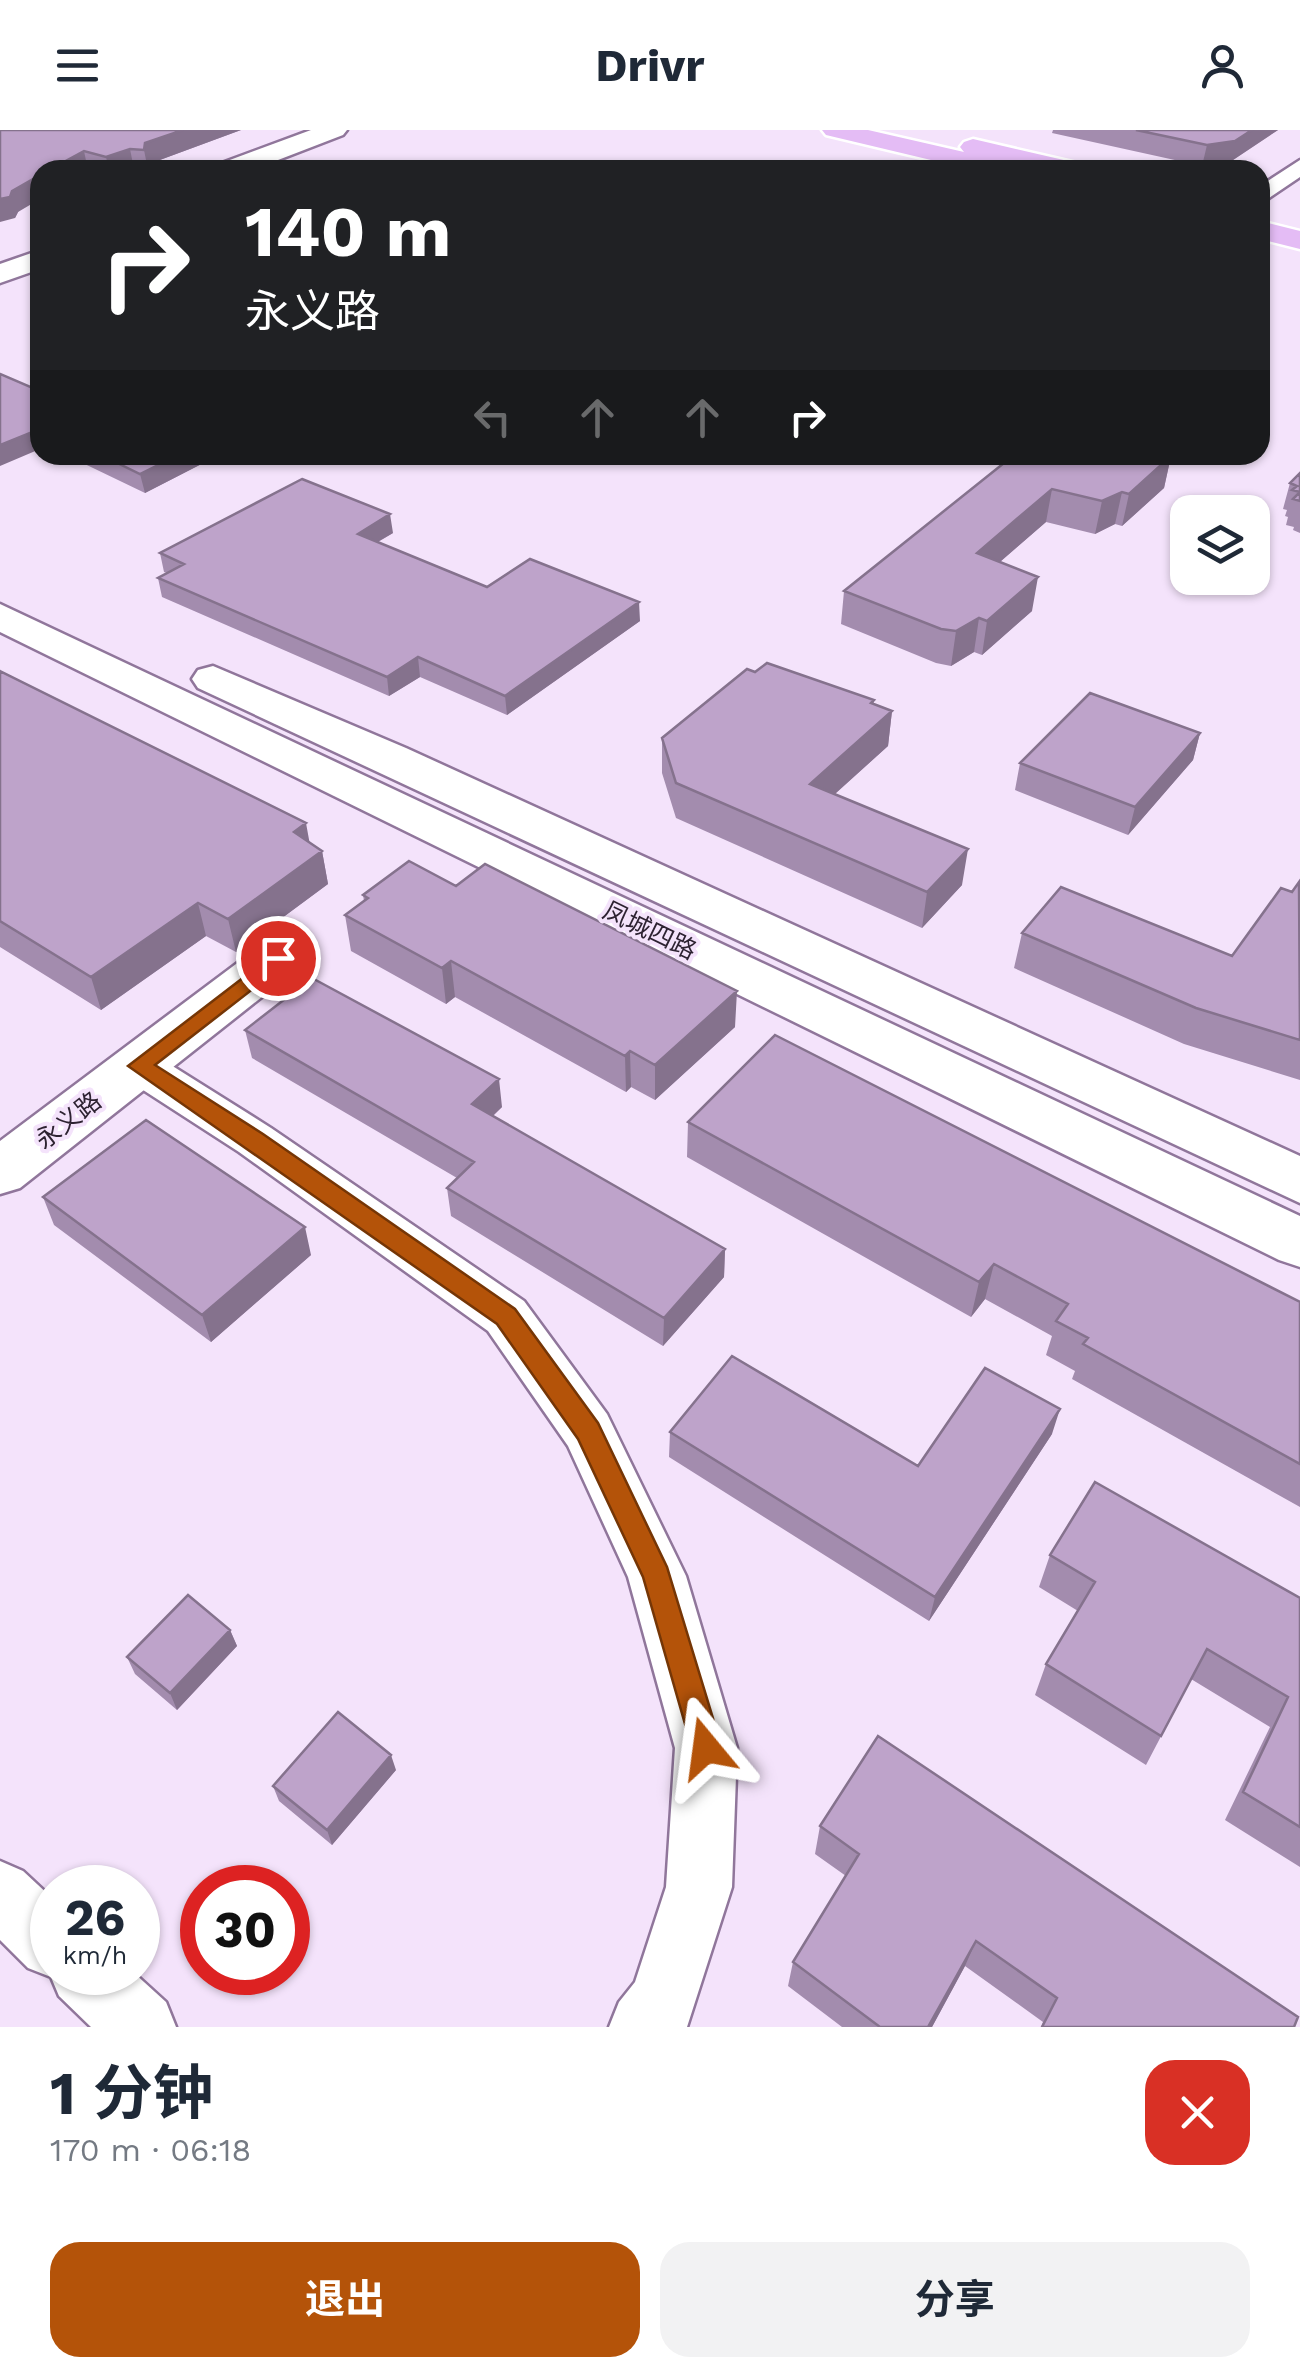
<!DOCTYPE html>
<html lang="zh">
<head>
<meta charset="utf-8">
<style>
	:root { --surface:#fff; --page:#f2f2f3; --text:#1f2937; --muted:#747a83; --accent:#b45309 }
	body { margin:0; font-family:"Work Sans","Noto Sans SC",sans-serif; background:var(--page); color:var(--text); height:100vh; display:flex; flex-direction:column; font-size:38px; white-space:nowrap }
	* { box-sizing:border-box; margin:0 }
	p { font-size:32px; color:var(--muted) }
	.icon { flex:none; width:55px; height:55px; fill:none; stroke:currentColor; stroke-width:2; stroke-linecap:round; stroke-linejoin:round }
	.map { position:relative; height:1897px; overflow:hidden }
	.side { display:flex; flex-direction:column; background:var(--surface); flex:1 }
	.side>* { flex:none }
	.guide { position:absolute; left:30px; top:30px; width:1240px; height:305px; border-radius:30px; box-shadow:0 2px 8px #0004; background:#202124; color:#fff; overflow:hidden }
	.buttons { position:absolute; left:1170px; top:365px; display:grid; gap:20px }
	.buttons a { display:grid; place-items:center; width:100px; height:100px; border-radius:20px; background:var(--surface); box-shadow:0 2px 8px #0004; font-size:50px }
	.speed { position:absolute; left:30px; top:1735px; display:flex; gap:20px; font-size:50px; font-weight:700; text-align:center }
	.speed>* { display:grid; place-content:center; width:130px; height:130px; border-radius:50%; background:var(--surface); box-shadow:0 2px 8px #0004; line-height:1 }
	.speed small { font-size:25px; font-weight:400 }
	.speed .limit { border:15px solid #d22; background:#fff; color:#111 }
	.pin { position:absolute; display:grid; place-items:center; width:85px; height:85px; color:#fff; margin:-42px; border:5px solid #fff; border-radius:50%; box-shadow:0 2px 10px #0007 }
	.me { position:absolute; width:110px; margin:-55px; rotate:344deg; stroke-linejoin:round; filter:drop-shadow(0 0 8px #0008) }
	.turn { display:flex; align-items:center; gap:35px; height:210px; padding:0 50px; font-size:45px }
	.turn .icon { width:130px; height:130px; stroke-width:2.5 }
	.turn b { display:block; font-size:70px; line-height:85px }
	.lanes { display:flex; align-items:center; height:95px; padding:0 50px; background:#0003; justify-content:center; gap:50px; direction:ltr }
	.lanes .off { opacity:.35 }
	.round { display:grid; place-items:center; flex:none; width:105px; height:105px; border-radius:30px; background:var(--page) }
	.head { display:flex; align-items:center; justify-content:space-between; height:170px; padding:0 50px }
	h1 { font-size:60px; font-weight:700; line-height:75px }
	.button { display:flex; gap:20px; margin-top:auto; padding:20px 50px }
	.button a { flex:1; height:115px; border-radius:30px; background:var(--accent); color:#fff; font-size:40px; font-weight:700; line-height:115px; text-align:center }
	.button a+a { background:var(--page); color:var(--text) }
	header { display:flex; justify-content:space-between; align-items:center; height:130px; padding:0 50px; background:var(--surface); font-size:45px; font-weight:700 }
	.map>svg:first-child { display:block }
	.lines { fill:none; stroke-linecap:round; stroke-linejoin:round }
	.minor-casing { stroke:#90769b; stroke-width:5 }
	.tertiary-casing { stroke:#90769b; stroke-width:5 }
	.primary-casing { stroke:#fff; stroke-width:5 }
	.minor { fill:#fff; fill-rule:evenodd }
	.tertiary { fill:#fff; fill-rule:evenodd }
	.primary { fill:#e4bcf5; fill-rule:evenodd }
	.wall { fill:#a38cae }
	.shaded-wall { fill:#85728d }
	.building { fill:#bea3ca; stroke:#85728d; stroke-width:2.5 }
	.route { fill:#b45309; stroke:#753606; stroke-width:2.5 }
	.labels { text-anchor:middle; stroke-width:8; stroke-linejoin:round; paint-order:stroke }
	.street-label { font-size:25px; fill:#2d2231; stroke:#f4e3fb }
</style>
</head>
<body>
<header><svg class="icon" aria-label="menu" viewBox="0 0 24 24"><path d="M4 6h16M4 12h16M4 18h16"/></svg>Drivr<svg class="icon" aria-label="person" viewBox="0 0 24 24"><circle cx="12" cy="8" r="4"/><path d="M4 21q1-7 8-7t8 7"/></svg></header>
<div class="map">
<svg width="1300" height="1897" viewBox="0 0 1300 1897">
	<rect width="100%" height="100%" fill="#f4e3fb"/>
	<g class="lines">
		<defs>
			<path id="minor" d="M1300,30V47L1260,74V56Z
				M139,920L155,925L271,998L524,1171L607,1284L686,1446L737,1618L732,1757L687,1897H609L619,1872L635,1852L666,1757L675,1618L628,1447L568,1316L488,1201L239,1022L123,947L117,936L123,925Z
				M0,1731L23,1741L52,1768V1842H133L166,1872L176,1897H91L59,1866L51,1847L28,1838L0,1810Z"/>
			<path id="tertiary" d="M311,0H347L343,5L252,40H215L219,34Z
				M40,120V139L0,153V134Z
				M0,474L1300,1086V1137L1279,1130L0,502Z
				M213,536L406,618L1300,1026V1073L198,558L192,549L198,540Z
				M278,811L296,816L304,828L296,840L20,1058L0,1064V1011L260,816Z"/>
			<path id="primary" d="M822,0H868L964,22L960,17L964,12L973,9L1081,34L1085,40H1038L1017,35L1020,40H973L826,5Z
				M1260,91L1300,101V119L1260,109Z"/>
		</defs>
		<use href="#minor" class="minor-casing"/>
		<use href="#tertiary" class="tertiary-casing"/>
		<use href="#primary" class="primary-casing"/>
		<use href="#minor" class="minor"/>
		<use href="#tertiary" class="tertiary"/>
		<use href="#primary" class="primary"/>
	</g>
	<path class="wall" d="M0,0H241L149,34L148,40H40L15,88Z
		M1053,0H1278L1230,32L1202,36L1052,3Z
		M66,325H219L145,363Z
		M1014,325L1171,326L1164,358L1122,396L1115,394L1095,404L1046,392L1000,432L1032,481L982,525L974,522L951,536L936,533L841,494L844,461Z
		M1300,343V403L1293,400L1294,397L1286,395L1288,387L1285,386L1287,380L1283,379L1290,353Z
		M393,403L378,412L487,457L640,491L507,585L420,547L389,566L162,467L158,448L167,443L164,442L160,423Z
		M0,541L310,713L322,721L328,754L236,822L206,806L101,880L0,817Z
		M755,542L874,574L892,581L888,616L835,664L962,755L922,798L676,688L662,643V608Z
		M1200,603L1193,630L1128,705L1015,660L1020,633Z
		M1300,752V950L1184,914L1014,838L1022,803L1232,826Z
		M363,765L735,897L655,970L631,957L626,962L455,867L446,874L351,821L345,785L364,771Z
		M245,900L502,977L493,986L725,1119L724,1147L663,1216L451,1086L447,1058L457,1048L252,928Z
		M688,992L1300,1172V1377L1072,1249L1075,1241L1046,1225L1052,1206L985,1169L971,1187L687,1027Z
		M43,1067L311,1125L211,1212L54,1095Z
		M670,1302L918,1336L1052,1304L929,1491L669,1327Z
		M1050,1425L1300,1468V1737L1225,1690L1270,1597L1191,1549L1146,1635L1035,1565L1046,1534L1078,1481L1039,1457Z
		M230,1500L237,1516L177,1580L135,1544L127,1527Z
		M396,1640L332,1715L279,1671L273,1656Z
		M820,1696L1294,1897H1041L1043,1892L965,1836L932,1897H842L788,1856L793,1832L846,1746L815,1724Z"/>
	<path class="shaded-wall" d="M183,0H241L149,34L148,40L144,20L145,13Z
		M1252,0H1278L1230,32L1202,36L1207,15Z
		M130,19L134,39L109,40L106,27Z
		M84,21L88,40H49Z
		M40,45V69L18,82L15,88L0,92V69Z
		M40,299V319L0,336V315Z
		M178,325H219L145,363L140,344Z
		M1171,326L1164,358L1122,396L1129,364Z
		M1052,359L1046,392L972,456L977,423Z
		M1122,362L1115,394L1095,404L1102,371Z
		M390,384L393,403L360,422L358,404Z
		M1038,447L1032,481L982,525L987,491Z
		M639,472L640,491L507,585L505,566Z
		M979,488L974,522L951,536L956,501Z
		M418,527L420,547L389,566L387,547Z
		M874,570L871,600L892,581L888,616L807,689L810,654Z
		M1200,603L1193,630L1128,705L1135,677Z
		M306,693L312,726L294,702Z
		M968,719L962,755L922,798L927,762Z
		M322,721L328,754L236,822L228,789Z
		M198,773L206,806L101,880L91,847Z
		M451,831L455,867L446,874L442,838Z
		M737,861L735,897L655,970V935Z
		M630,921L631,957L626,962L625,926Z
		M499,949L502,977L475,1002L472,974Z
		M305,1097L311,1125L211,1212L202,1185Z
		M725,1119L724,1147L663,1216L664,1188Z
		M994,1134L985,1169L971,1187L979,1152Z
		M1060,1279L1052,1304L929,1491L935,1467Z
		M230,1500L237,1516L177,1580L170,1563Z
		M391,1625L396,1640L332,1715L327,1700Z
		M976,1811L965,1836L932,1897H928Z"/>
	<path class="building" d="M0,0H183L145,13L144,20L130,19L106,27L84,21L49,40H40V45L12,61L10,67L0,69Z
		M1136,0H1252L1235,11L1207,15Z
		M0,244L40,261V299L0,315Z
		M101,325H178L140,344Z
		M1014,325L1171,326L1129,364L1122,362L1102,371L1052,359L977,423L1038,447L987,491L979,488L956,501L941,499L844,461Z
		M1300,343V371L1293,369L1300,362L1292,360L1297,356L1290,353Z
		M302,349L390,384L358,404L487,457L530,429L639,472L505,566L418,527L387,547L158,448L184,434L160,423Z
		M767,533L874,570L871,573L892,581L810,654L968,719L927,762L676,653L662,608L747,539L755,542Z
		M0,541L306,693L294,702L322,721L228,789L198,773L91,847L0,791Z
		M1090,563L1200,603L1135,677L1020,633Z
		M409,731L456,756L485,734L737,861L655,935L630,921L625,926L451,831L442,838L345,785L368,768L363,765Z
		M1299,752L1300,910L1196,878L1022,803L1061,757L1232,826L1281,758L1292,762Z
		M312,848L499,949L472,974L725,1119L664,1188L447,1058L474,1032L245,900Z
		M775,905L1300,1172V1334L1083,1214L1088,1208L1056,1191L1068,1174L994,1134L979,1152L688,992Z
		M146,990L305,1097L202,1185L43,1067Z
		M732,1226L918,1336L985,1238L1060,1279L935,1467L670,1302Z
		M1095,1352L1300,1468V1697L1243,1662L1288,1567L1207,1519L1161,1606L1046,1534L1095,1452L1050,1425Z
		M188,1465L230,1500L170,1563L127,1527Z
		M338,1582L391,1625L327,1700L273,1656Z
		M878,1606L1298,1887L1294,1897H1042L1057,1868L976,1811L928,1897H880L793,1832L859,1724L820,1696Z"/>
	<path class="route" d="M278,821L289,828L285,834L155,935L263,1004L515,1179L598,1293L667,1437L722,1618L717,1629L706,1633L695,1629L643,1447L578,1309L497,1194L128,936Z"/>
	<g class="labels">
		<g class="street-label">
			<text transform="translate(650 800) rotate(26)" y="9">凤城四路</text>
			<text transform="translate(68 990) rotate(-38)" y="9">永义路</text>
		</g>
	</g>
</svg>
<div class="buttons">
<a><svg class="icon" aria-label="layers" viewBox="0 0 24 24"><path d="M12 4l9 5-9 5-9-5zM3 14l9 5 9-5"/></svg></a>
</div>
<div class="speed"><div>26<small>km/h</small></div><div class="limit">30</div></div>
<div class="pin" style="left:278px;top:828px;background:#d93025"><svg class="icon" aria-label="arrive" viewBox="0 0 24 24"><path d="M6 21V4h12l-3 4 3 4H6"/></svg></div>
<svg class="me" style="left:706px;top:1618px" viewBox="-20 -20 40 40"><path d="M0-17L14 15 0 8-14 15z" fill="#b45309" stroke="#fff" stroke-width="4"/></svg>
<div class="guide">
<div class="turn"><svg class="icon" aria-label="right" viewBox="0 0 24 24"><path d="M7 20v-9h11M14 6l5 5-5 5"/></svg><div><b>140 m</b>永义路</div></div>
<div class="lanes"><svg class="icon off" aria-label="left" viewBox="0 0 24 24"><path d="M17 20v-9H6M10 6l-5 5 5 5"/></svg><svg class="icon off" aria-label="ahead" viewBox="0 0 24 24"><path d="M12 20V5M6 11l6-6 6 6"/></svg><svg class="icon off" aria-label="ahead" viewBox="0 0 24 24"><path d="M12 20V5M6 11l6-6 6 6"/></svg><svg class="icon" aria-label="right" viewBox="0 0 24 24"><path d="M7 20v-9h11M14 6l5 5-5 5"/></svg></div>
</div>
</div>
<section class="side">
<div class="head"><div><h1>1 分钟</h1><p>170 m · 06:18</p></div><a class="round" style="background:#d93025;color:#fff"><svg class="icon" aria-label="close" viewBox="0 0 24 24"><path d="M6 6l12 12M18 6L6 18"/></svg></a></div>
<div class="button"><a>退出</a><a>分享</a></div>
</section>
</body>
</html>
